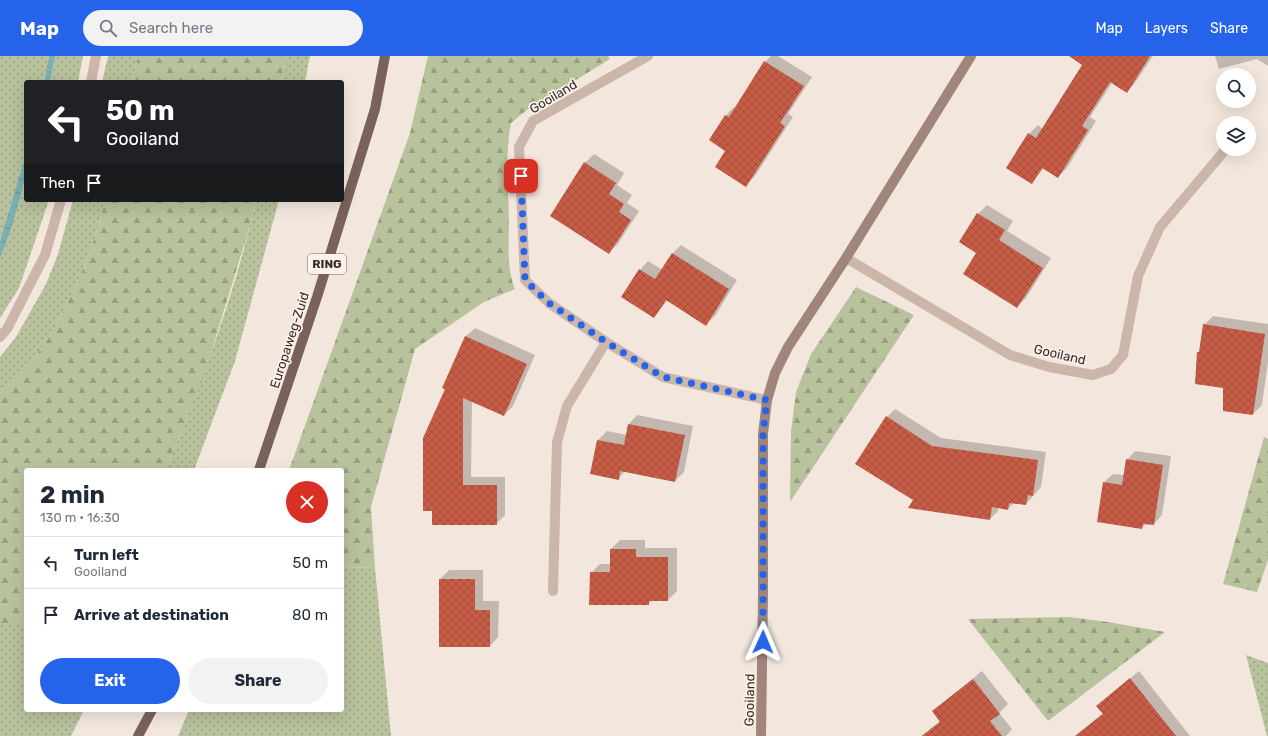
<!DOCTYPE html>
<html lang="en">
<head>
<meta charset="utf-8">
<style>
	:root { --surface:#fff; --page:#f2f2f3; --text:#1f2937; --muted:#747a83; --line:#e0e1e3; --accent:#2563eb }
	body { margin:0; font-family:Rubik,sans-serif; background:var(--page); color:var(--text); height:100vh; display:flex; flex-direction:column; font-size:15px; white-space:nowrap }
	* { box-sizing:border-box; margin:0 }
	p { font-size:13px; color:var(--muted) }
	.icon { flex:none; width:22px; height:22px; fill:none; stroke:currentColor; stroke-width:2; stroke-linecap:round; stroke-linejoin:round }
	.map { position:relative; flex:1; overflow:hidden }
	.details { position:absolute; left:24px; top:412px; width:320px; height:244px; display:flex; flex-direction:column; background:var(--surface); border-radius:4px; box-shadow:0 4px 16px #0002 }
	.details>* { flex:none }
	.guide { position:absolute; left:24px; top:24px; width:320px; height:122px; border-radius:4px; box-shadow:0 4px 16px #0002; background:#202124; color:#fff; overflow:hidden }
	.controls { position:absolute; left:1216px; top:12px; display:grid; gap:8px }
	.controls a { display:grid; place-items:center; width:40px; height:40px; border-radius:50%; background:var(--surface); box-shadow:0 4px 16px #0002; font-size:20px }
	.pin { position:absolute; display:grid; place-items:center; width:34px; height:34px; color:#fff; margin:-17px; border-radius:8px; box-shadow:0 2px 6px #0006 }
	.me { position:absolute; width:44px; margin:-22px; rotate:1deg; stroke-linejoin:round; filter:drop-shadow(0 0 3px #0008) }
	.turn { display:flex; align-items:center; gap:14px; height:84px; padding:0 16px; font-size:18px }
	.turn .icon { width:52px; height:52px; stroke-width:2.5 }
	.turn b { display:block; font-size:28px; line-height:34px }
	.then { display:flex; align-items:center; height:38px; padding:0 16px; background:#0003; gap:8px; font-size:15px }
	.round { display:grid; place-items:center; flex:none; width:42px; height:42px; border-radius:21px; background:var(--page) }
	.overview { display:flex; align-items:center; justify-content:space-between; height:68px; padding:0 16px }
	h1 { font-size:24px; font-weight:700; line-height:30px }
	.cta { display:flex; gap:8px; margin-top:auto; padding:8px 16px }
	.cta a { flex:1; height:46px; border-radius:24px; background:var(--accent); color:#fff; font-size:16px; font-weight:700; line-height:46px; text-align:center }
	.cta a+a { background:var(--page); color:var(--text) }
	ul { padding:0; list-style:none }
	li { display:flex; align-items:center; gap:12px; height:52px; padding:0 16px; border-top:1px solid var(--line) }
	li div { flex:1 }
	li b { display:block; font-size:15px }
	li em { font-style:normal }
	header { display:flex; align-items:center; gap:24px; box-sizing:border-box; height:56px; padding:0 20px; background:var(--accent); color:#fff }
	header strong { font-size:19px }
	nav { display:flex; gap:22px; margin-inline-start:auto; font-size:14px }
	.search { width:280px; height:36px; background:var(--page); display:flex; align-items:center; gap:10px; box-sizing:border-box; padding:0 14px; border-radius:22px; color:var(--muted); font-size:15px }
	.map>svg:first-child { display:block }
	.grass { fill:url(#grass-dots) }
	.forest { fill:url(#forest-firs) }
	.water { fill:url(#water-ripples) }
	.shadow { fill:#0003 }
	.building { fill:url(#building-cross-hatch) }
	.lines { fill:none; stroke-linecap:round; stroke-linejoin:round }
	.street { stroke:#cbb6a9; stroke-width:10 }
	.secondary { stroke:#9f857a; stroke-width:10 }
	.primary { stroke:#7a625a; stroke-width:10 }
	.route { stroke:#2563eb; stroke-width:7; stroke-dasharray:0 12.6 }
	.labels { text-anchor:middle; stroke-width:3.5; stroke-linejoin:round; paint-order:stroke }
	.shield { fill:#faf1ea; stroke:#726863; stroke-width:1 }
	.shield-label { font-size:12px; font-weight:bold; fill:#382d29 }
	.street-label { font-size:13px; fill:#382d29; stroke:#faf1ea }
</style>
</head>
<body>
<header>
<strong>Map</strong>
<div class="search"><svg class="icon" aria-label="search" viewBox="0 0 24 24"><circle cx="10" cy="10" r="6"/><path d="M15 15l6 6"/></svg>Search here</div>
<nav><a>Map</a><a>Layers</a><a>Share</a></nav>
</header>
<div class="map">
<svg width="1268" height="680" viewBox="0 0 1268 680">
	<defs>
		<pattern id="grass-dots" width="8" height="8" patternUnits="userSpaceOnUse"><rect width="8" height="8" fill="#b8c29d"/><path d="M2 2h.1M6 6h.1" fill="none" stroke="#979e80" stroke-width="1.8" stroke-linecap="round"/></pattern>
		<pattern id="forest-firs" width="22" height="20" patternUnits="userSpaceOnUse"><rect width="22" height="20" fill="#b8c29d"/><path d="M5 1l3.5 6h-7zM16 11l3.5 6h-7z" fill="#979e80"/></pattern>
		<pattern id="water-ripples" width="26" height="14" patternUnits="userSpaceOnUse"><rect width="26" height="14" fill="#7cb0ae"/><path d="M2 4q2-2 4 0t4 0M15 11q2-2 4 0t4 0" fill="none" stroke="#67908e"/></pattern>
		<pattern id="building-cross-hatch" width="8" height="8" patternUnits="userSpaceOnUse"><rect width="8" height="8" fill="#c75d47"/><path d="M0 0l8 8M0 8l8-8" fill="none" stroke="#a34d3b"/></pattern>
	</defs>
	<rect width="100%" height="100%" fill="#f3e7dd"/>
	<path class="grass" d="M0,0H49L44,26H26V97L0,185Z
		M55,0H83L78,26H50Z
		M108,0H138L132,26H102Z
		M287,0H310L305,26H281Z
		M26,120V144H49L19,232L0,262V203L13,168Z
		M73,144H105C94,195 64,263 32,305C23,317 11,327 0,338V301L16,281L46,228L58,198Z
		M256,144H279L235,305L194,414H166C201,327 236,236 256,144Z
		M342,511L375,512L391,680H178L189,654H342Z
		M0,567H26V654H84L71,680H0Z
		M1246,599L1268,607V680H1267Z"/>
	<path class="forest" d="M138,0H287L281,26H132Z
		M428,0H608L610,3L527,54L511,67C505,98 508,130 509,162C509,184 506,212 515,233L484,246L415,293L371,451L375,512L342,511V414H289L410,77Z
		M105,144H256L250,170L205,316L166,414H26V567H0V338C11,327 23,317 32,305C64,263 94,195 105,144Z
		M856,231L914,259L790,446L791,375L796,336L811,298Z
		M1264,381L1268,383V504L1257,536L1223,528Z
		M1069,561L1108,566L1165,576L1048,665L968,563Z"/>
	<path class="water" d="M49,0H55L50,26H44Z
		M26,97V120L13,168L0,203V185Z"/>
	<path class="shadow" d="M771,0H778L812,21L788,58L793,61L755,120L746,129L727,94L726,59L734,51L736,52L765,6Z
		M1091,0H1153L1135,27L1127,36L1112,27L1090,61L1096,65L1067,112L1058,121L1044,112L1032,127L1029,78L1038,69L1043,73Z
		M1215,0H1268V10L1257,3L1219,13Z
		M594,98L624,117L617,129L632,139L627,147L639,155L618,188L609,196L585,107Z
		M987,149L1013,165L1007,175L1051,202L1026,242L1017,251L977,197L960,186L978,158Z
		M681,189L737,224L715,260L706,268L668,244L654,261L640,214L648,205L663,214L673,197Z
		M1213,260L1268,268V266V306L1262,349L1253,358L1224,332L1200,295L1204,269Z
		M475,272L535,299L513,350L504,359L472,344L471,421H505V459L496,468H433L446,333L466,280Z
		M895,353L941,382L1046,396L1041,431L1026,448L1014,447L1008,453L998,451V455L990,463L914,444L887,361Z
		M637,359L693,370L684,416L675,425L625,415L618,423L598,384L607,375L627,379L629,368Z
		M1135,395L1171,400L1162,459L1154,468L1146,467L1142,472L1104,426L1113,418L1124,419L1127,404Z
		M620,484H645V492H677V535L668,544H653L648,548L591,517L600,508H611V493Z
		M449,514H483V545H499L498,581L490,590L440,523Z
		M982,615L1008,648L999,657L1012,673L1006,680H921L940,665L933,655Z
		M1139,615L1190,680H1075L1103,657L1097,650Z"/>
	<path class="building" d="M1069,0H1150L1127,37L1110,26L1082,70L1088,74L1058,122L1042,112L1032,128L1006,112L1028,77L1036,82L1082,9Z
		M764,5L804,30L780,67L785,70L746,131L715,111L725,95L709,84L725,59L729,61Z
		M584,106L616,127L609,138L624,148L619,156L631,164L609,198L550,160Z
		M977,157L1005,174L999,184L1043,212L1017,252L963,218L976,197L959,186Z
		M672,197L729,233L706,270L666,244L654,262L621,241L639,213L655,223Z
		M1203,268L1265,278L1253,359L1223,355V332L1195,328L1197,296H1199Z
		M465,280L527,308L504,360L463,342V429H497V469H432V455H423V382L445,333L442,332Z
		M886,360L932,390L1038,404L1033,440L1028,439L1026,449L1009,447L1008,454L992,451L990,464L908,452L913,444L855,408Z
		M628,368L685,379L675,426L620,415L619,424L590,418L597,384L624,389Z
		M1126,403L1163,409L1154,469L1143,468L1142,473L1097,466L1103,426L1122,429Z
		M610,493H636V501H668V545H649V549H589L590,516H610Z
		M439,523H475V554H490V591H439Z
		M1130,622L1176,680H1075L1103,658L1096,650Z
		M973,623L1000,658L990,665L1002,680H922L940,666L932,655Z"/>
	<g class="lines">
		<path class="street" d="M648,0L533,65L519,91L525,224L549,247L606,286L663,321L767,344
			M91,26L96,0
			M846,202L1010,299L1049,311L1093,319L1111,313L1123,299L1138,220L1160,171L1226,93
			M0,281L7,273L45,199L61,144
			M553,535L557,386L567,350L606,286"/>
		<path class="secondary" d="M761,680L763,538V378L767,344L775,317L788,291L846,202L971,0"/>
		<path class="primary" d="M259,414L317,241L375,53L385,0
			M138,680L152,654"/>
	</g>
	<g class="lines">
		<path class="route" d="M521,120L525,224L549,247L606,286L663,321L767,344L763,378V586"/>
	</g>
	<g class="labels">
		<rect class="shield" x="308" y="198" width="38" height="20" rx="3"/>
		<g class="shield-label">
			<text x="327" y="212">RING</text>
		</g>
		<g class="street-label">
			<text transform="translate(553 40) rotate(-31)" y="5">Gooiland</text>
			<text transform="translate(289 284) rotate(-72)" y="5">Europaweg-Zuid</text>
			<text transform="translate(1060 298) rotate(13)" y="5">Gooiland</text>
			<text transform="translate(749 644) rotate(-89)" y="5">Gooiland</text>
		</g>
	</g>
</svg>
<div class="controls">
<a><svg class="icon" aria-label="search" viewBox="0 0 24 24"><circle cx="10" cy="10" r="6"/><path d="M15 15l6 6"/></svg></a>
<a><svg class="icon" aria-label="layers" viewBox="0 0 24 24"><path d="M12 4l9 5-9 5-9-5zM3 14l9 5 9-5"/></svg></a>
</div>
<div class="pin" style="left:521px;top:120px;background:#d93025"><svg class="icon" aria-label="arrive" viewBox="0 0 24 24"><path d="M6 21V4h12l-3 4 3 4H6"/></svg></div>
<svg class="me" style="left:763px;top:586px" viewBox="-20 -20 40 40"><path d="M0-17L14 15 0 8-14 15z" fill="#2563eb" stroke="#fff" stroke-width="4"/></svg>
<div class="guide">
<div class="turn"><svg class="icon" aria-label="left" viewBox="0 0 24 24"><path d="M17 20v-9H6M10 6l-5 5 5 5"/></svg><div><b>50 m</b>Gooiland</div></div>
<div class="then">Then<svg class="icon" aria-label="arrive" viewBox="0 0 24 24"><path d="M6 21V4h12l-3 4 3 4H6"/></svg></div>
</div>
<section class="details">
<div class="overview"><div><h1>2 min</h1><p>130 m · 16:30</p></div><a class="round" style="background:#d93025;color:#fff"><svg class="icon" aria-label="close" viewBox="0 0 24 24"><path d="M6 6l12 12M18 6L6 18"/></svg></a></div>
<ul>
<li><svg class="icon" aria-label="left" viewBox="0 0 24 24"><path d="M17 20v-9H6M10 6l-5 5 5 5"/></svg><div><b>Turn left</b><p>Gooiland</p></div><em>50 m</em></li>
<li><svg class="icon" aria-label="arrive" viewBox="0 0 24 24"><path d="M6 21V4h12l-3 4 3 4H6"/></svg><div><b>Arrive at destination</b></div><em>80 m</em></li>
</ul>
<div class="cta"><a>Exit</a><a>Share</a></div>
</section>
</div>
</body>
</html>
